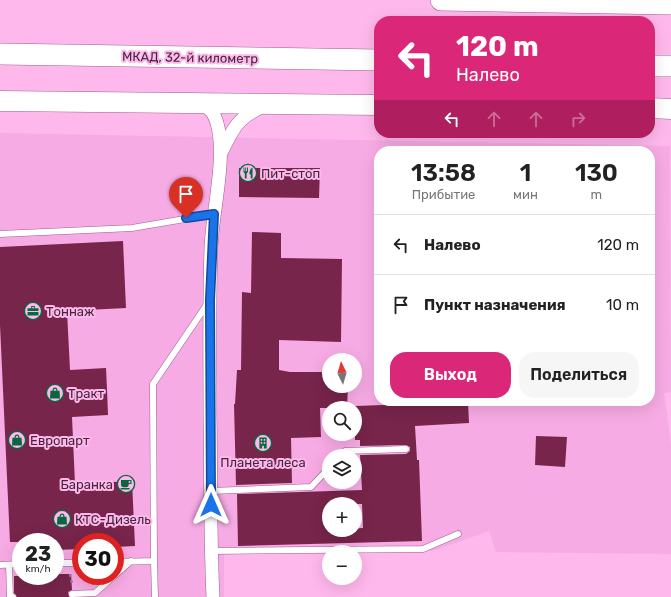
<!DOCTYPE html>
<html lang="ru">
<head>
<meta charset="utf-8">
<style>
	:root { --surface:#fff; --page:#f6f6f6; --text:#222; --muted:#767676; --line:#e0e0e0; --accent:#db2777 }
	body { margin:0; font-family:Rubik,sans-serif; background:var(--page); color:var(--text); height:100vh; display:flex; flex-direction:column; font-size:15px; white-space:nowrap }
	* { box-sizing:border-box; margin:0 }
	p { font-size:13px; color:var(--muted) }
	.icon { flex:none; width:22px; height:22px; fill:none; stroke:currentColor; stroke-width:2; stroke-linecap:round; stroke-linejoin:round }
	.map { position:relative; flex:1; overflow:hidden }
	.details { position:absolute; left:374px; top:146px; width:281px; height:260px; display:flex; flex-direction:column; background:var(--surface); border-radius:16px; box-shadow:0 4px 16px #0002 }
	.details>* { flex:none }
	.top-card { position:absolute; left:374px; top:16px; width:281px; height:122px; border-radius:16px; box-shadow:0 4px 16px #0002; background:#db2777; color:#fff; overflow:hidden }
	.needle { width:26px; rotate:355deg }
	.controls { position:absolute; left:322px; top:353px; display:grid; gap:8px }
	.controls a { display:grid; place-items:center; width:40px; height:40px; border-radius:50%; background:var(--surface); box-shadow:0 4px 16px #0002; font-size:20px }
	.speed { position:absolute; left:12px; top:533px; display:flex; gap:8px; font-size:20px; font-weight:700; text-align:center }
	.speed>* { display:grid; place-content:center; width:52px; height:52px; border-radius:50%; background:var(--surface); box-shadow:0 4px 16px #0002; line-height:1 }
	.speed small { font-size:10px; font-weight:400 }
	.speed .limit { border:6px solid #d22; background:#fff; color:#111 }
	.pin { position:absolute; display:grid; place-items:center; width:34px; height:34px; color:#fff; margin:-41px -17px; border-radius:50% 50% 50% 0; rotate:-45deg; box-shadow:0 0 4px #0007 }
	.pin .icon { rotate:45deg }
	.me { position:absolute; width:44px; margin:-22px; rotate:0deg; stroke-linejoin:round; filter:drop-shadow(0 0 3px #0008) }
	.turn { display:flex; align-items:center; gap:14px; height:84px; padding:0 16px; font-size:18px }
	.turn .icon { width:52px; height:52px; stroke-width:2.5 }
	.turn b { display:block; font-size:28px; line-height:34px }
	.lanes { display:flex; align-items:center; height:38px; padding:0 16px; background:#0003; justify-content:center; gap:20px; direction:ltr }
	.lanes .off { opacity:.35 }
	.eta { display:flex; justify-content:space-evenly; align-items:center; height:68px; text-align:center }
	.eta b { font-size:24px; font-weight:600; line-height:28px }
	.primary-button { display:flex; gap:8px; margin-top:auto; padding:8px 16px }
	.primary-button a { flex:1; height:46px; border-radius:16px; background:var(--accent); color:#fff; font-size:16px; font-weight:600; line-height:46px; text-align:center }
	.primary-button a+a { background:var(--page); color:var(--text) }
	ul { padding:0; list-style:none }
	li { display:flex; align-items:center; gap:12px; height:60px; padding:0 16px; border-top:1px solid var(--line) }
	li div { flex:1 }
	li b { display:block; font-size:15px }
	li em { font-style:normal }
	.map>svg:first-child { display:block }
	.built { fill:#f7abe4; fill-rule:evenodd }
	.building { fill:#77254a; fill-rule:evenodd }
	.lines { fill:none; stroke-linecap:round; stroke-linejoin:round }
	.service-casing { stroke:#9e5e8e; stroke-width:7 }
	.minor-casing { stroke:#9e5e8e; stroke-width:14 }
	.primary-casing { stroke:#9e5e8e; stroke-width:21 }
	.trunk-casing { stroke:#9e5e8e; stroke-width:22 }
	.path { stroke:#a77499; stroke-width:2.5; stroke-dasharray:3 3; stroke-linecap:butt }
	.service { stroke:#fff; stroke-width:6 }
	.minor { stroke:#fff; stroke-width:13 }
	.primary { stroke:#fff; stroke-width:20 }
	.trunk { stroke:#fff; stroke-width:21 }
	.route-casing { stroke:#114b97; stroke-width:10 }
	.route { stroke:#1a73e8; stroke-width:7 }
	.labels { text-anchor:middle; stroke-width:4; stroke-linejoin:round; paint-order:stroke }
	.street-label { font-size:13px; fill:#42273b; stroke:#ffb8ec }
	.poi-label { font-size:13px; fill:#42273b; stroke:#ffb8ec; text-anchor:start }
</style>
</head>
<body>
<div class="map">
<svg width="671" height="597" viewBox="0 0 671 597">
	<rect width="100%" height="100%" fill="#ffb8ec"/>
	<path class="built" d="M0,133L670,146L671,392L664,393L671,444V554L496,552L489,531L433,551L224,553V597H0ZM379,151H650V401H379ZM329,360H355V386H329ZM329,408H355V434H329ZM329,456H355V482H329ZM329,504H355V530H329ZM21,542H55V576H21ZM81,542H115V576H81Z"/>
	<path class="building" d="M239,168H320L319,198L239,197Z
		M252,232L281,233V258L342,259L341,342L279,340V370L290,372H329V386H348L347,408H320L321,437L291,438L292,483L236,485L234,404H235L237,370H241L242,292L251,293Z
		M123,241L126,308L67,311L70,370L106,368L107,389L108,415L72,417L75,484L132,481L135,546L115,547V542H81V549L55,550V542H10L0,325V247Z
		M468,402L469,423L415,426L417,460H419L422,541L238,546L237,494L362,490L360,455L406,454L410,451V447L406,445L360,446V440H355V406ZM329,504H362L363,528L329,530Z
		M536,436L567,437L565,467L535,465Z
		M55,574H71L72,590L68,592L69,597H17L14,593V576H55Z"/>
	<g class="lines">
		<defs>
			<path id="service" d="M0,234L132,228L214,214
				M340,456L345,451L406,449
				M211,491L311,487L329,468
				M211,551L423,549L458,534
				M154,561L155,597
				M115,562L154,561L153,384L208,303
				M55,563H81
				M0,565L21,564
				M9,565L10,597H13
				M115,575L131,561
				M72,594L95,593L114,576"/>
			<path id="minor" d="M200,104C210,107 214,113 217,123C227,159 212,211 211,249C209,304 210,358 210,412C211,474 210,535 213,597
				M221,153C233,128 238,117 264,106"/>
			<path id="primary" d="M0,101L379,105
				M650,108L671,109"/>
			<path id="trunk" d="M441,0L671,4
				M0,54L379,60
				M650,66H671"/>
		</defs>
		<use href="#service" class="service-casing"/>
		<use href="#minor" class="minor-casing"/>
		<use href="#primary" class="primary-casing"/>
		<use href="#trunk" class="trunk-casing"/>
		<path class="path" d="M70,574L72,584"/>
		<use href="#service" class="service"/>
		<use href="#minor" class="minor"/>
		<use href="#primary" class="primary"/>
		<use href="#trunk" class="trunk"/>
	</g>
	<g class="lines">
		<defs>
			<path id="route" d="M186,218L214,214L210,300L211,505"/>
		</defs>
		<use href="#route" class="route-casing"/>
		<use href="#route" class="route"/>
	</g>
	<defs>
		<symbol id="restaurant-ring" viewBox="-11 -11 22 22"><circle r="9.5" fill="#ffb8ec" stroke="#06693e" stroke-width="1.5"/><path d="M-5-6h1v4h1v-4h1v4h1v-4h1v5L-1.5 .5V6h-2V.5L-5-1ZM5-6V6H3V1.5H1.5Q1.5-4 5-6Z" fill="#06693e"/></symbol>
		<symbol id="office-ring" viewBox="-11 -11 22 22"><circle r="9.5" fill="#ffb8ec" stroke="#06693e" stroke-width="1.5"/><path d="M-6-3h4V-5.5h4V-3h4V5H-6ZM-1-4.5V-3h2v-1.5ZM-6 0V1H6V0Z" fill="#06693e"/></symbol>
		<symbol id="shop-ring" viewBox="-11 -11 22 22"><circle r="9.5" fill="#ffb8ec" stroke="#06693e" stroke-width="1.5"/><path d="M-5-2.5h2.3a2.7 3.5 0 0 1 5.4 0H5L5.5 6h-11ZM-1.5-2.5h3a1.5 2.3 0 0 0-3 0Z" fill="#06693e"/></symbol>
		<symbol id="building-ring" viewBox="-11 -11 22 22"><circle r="9.5" fill="#ffb8ec" stroke="#06693e" stroke-width="1.5"/><path d="M-4-6H4V6H1V3H-1V6H-4ZM-2.5-4.3h1.7v1.8h-1.7ZM.8-4.3h1.7v1.8H.8ZM-2.5-1h1.7V.8h-1.7ZM.8-1h1.7V.8H.8Z" fill="#06693e"/></symbol>
		<symbol id="cafe-ring" viewBox="-11 -11 22 22"><circle r="9.5" fill="#ffb8ec" stroke="#06693e" stroke-width="1.5"/><path d="M-5.5-4.5H6V0H3Q3 3.5 0 3.5H-2.5Q-5.5 3.5-5.5 0ZM3-3.2v2h1.7v-2ZM-6 4.5H4V6H-6Z" fill="#06693e"/></symbol>
	</defs>
	<g fill-rule="evenodd">
		<use href="#restaurant-ring" x="238" y="163" width="20" height="20"/>
		<use href="#office-ring" x="23" y="301" width="20" height="20"/>
		<use href="#shop-ring" x="45" y="383" width="20" height="20"/>
		<use href="#shop-ring" x="7" y="430" width="20" height="20"/>
		<use href="#building-ring" x="253" y="433" width="20" height="20"/>
		<use href="#cafe-ring" x="116" y="474" width="20" height="20"/>
		<use href="#shop-ring" x="52" y="509" width="20" height="20"/>
	</g>
	<g class="labels">
		<g class="street-label">
			<text transform="translate(190 57) rotate(1)" y="5">МКАД, 32-й километр</text>
		</g>
		<g class="poi-label">
			<text x="261" y="178">Пит-стоп</text>
			<text x="46" y="316">Тоннаж</text>
			<text x="68" y="398">Тракт</text>
			<text x="30" y="445">Европарт</text>
			<text x="263" y="467" text-anchor="middle">Планета леса</text>
			<text x="113" y="489" text-anchor="end">Баранка</text>
			<text x="75" y="524">КТС-Дизель</text>
		</g>
	</g>
</svg>
<div class="controls">
<a><svg class="needle" viewBox="-14 -14 28 28"><path d="M0-13l5 13h-10z" fill="#e53935"/><path d="M0 13l5-13h-10z" fill="#767676"/></svg></a>
<a><svg class="icon" aria-label="search" viewBox="0 0 24 24"><circle cx="10" cy="10" r="6"/><path d="M15 15l6 6"/></svg></a>
<a><svg class="icon" aria-label="layers" viewBox="0 0 24 24"><path d="M12 4l9 5-9 5-9-5zM3 14l9 5 9-5"/></svg></a>
<a>+</a>
<a>−</a>
</div>
<div class="speed"><div>23<small>km/h</small></div><div class="limit">30</div></div>
<div class="pin" style="left:186px;top:218px;background:#d93025"><svg class="icon" aria-label="arrive" viewBox="0 0 24 24"><path d="M6 21V4h12l-3 4 3 4H6"/></svg></div>
<svg class="me" style="left:211px;top:505px" viewBox="-20 -20 40 40"><path d="M0-17L14 15 0 8-14 15z" fill="#1a73e8" stroke="#fff" stroke-width="4"/></svg>
<div class="top-card">
<div class="turn"><svg class="icon" aria-label="left" viewBox="0 0 24 24"><path d="M17 20v-9H6M10 6l-5 5 5 5"/></svg><div><b>120 m</b>Налево</div></div>
<div class="lanes"><svg class="icon" aria-label="left" viewBox="0 0 24 24"><path d="M17 20v-9H6M10 6l-5 5 5 5"/></svg><svg class="icon off" aria-label="ahead" viewBox="0 0 24 24"><path d="M12 20V5M6 11l6-6 6 6"/></svg><svg class="icon off" aria-label="ahead" viewBox="0 0 24 24"><path d="M12 20V5M6 11l6-6 6 6"/></svg><svg class="icon off" aria-label="right" viewBox="0 0 24 24"><path d="M7 20v-9h11M14 6l5 5-5 5"/></svg></div>
</div>
<section class="details">
<div class="eta">
<div><b>13:58</b><p>Прибытие</p></div>
<div><b>1</b><p>мин</p></div>
<div><b>130</b><p>m</p></div>
</div>
<ul>
<li><svg class="icon" aria-label="left" viewBox="0 0 24 24"><path d="M17 20v-9H6M10 6l-5 5 5 5"/></svg><div><b>Налево</b></div><em>120 m</em></li>
<li><svg class="icon" aria-label="arrive" viewBox="0 0 24 24"><path d="M6 21V4h12l-3 4 3 4H6"/></svg><div><b>Пункт назначения</b></div><em>10 m</em></li>
</ul>
<div class="primary-button"><a>Выход</a><a>Поделиться</a></div>
</section>
</div>
</body>
</html>
